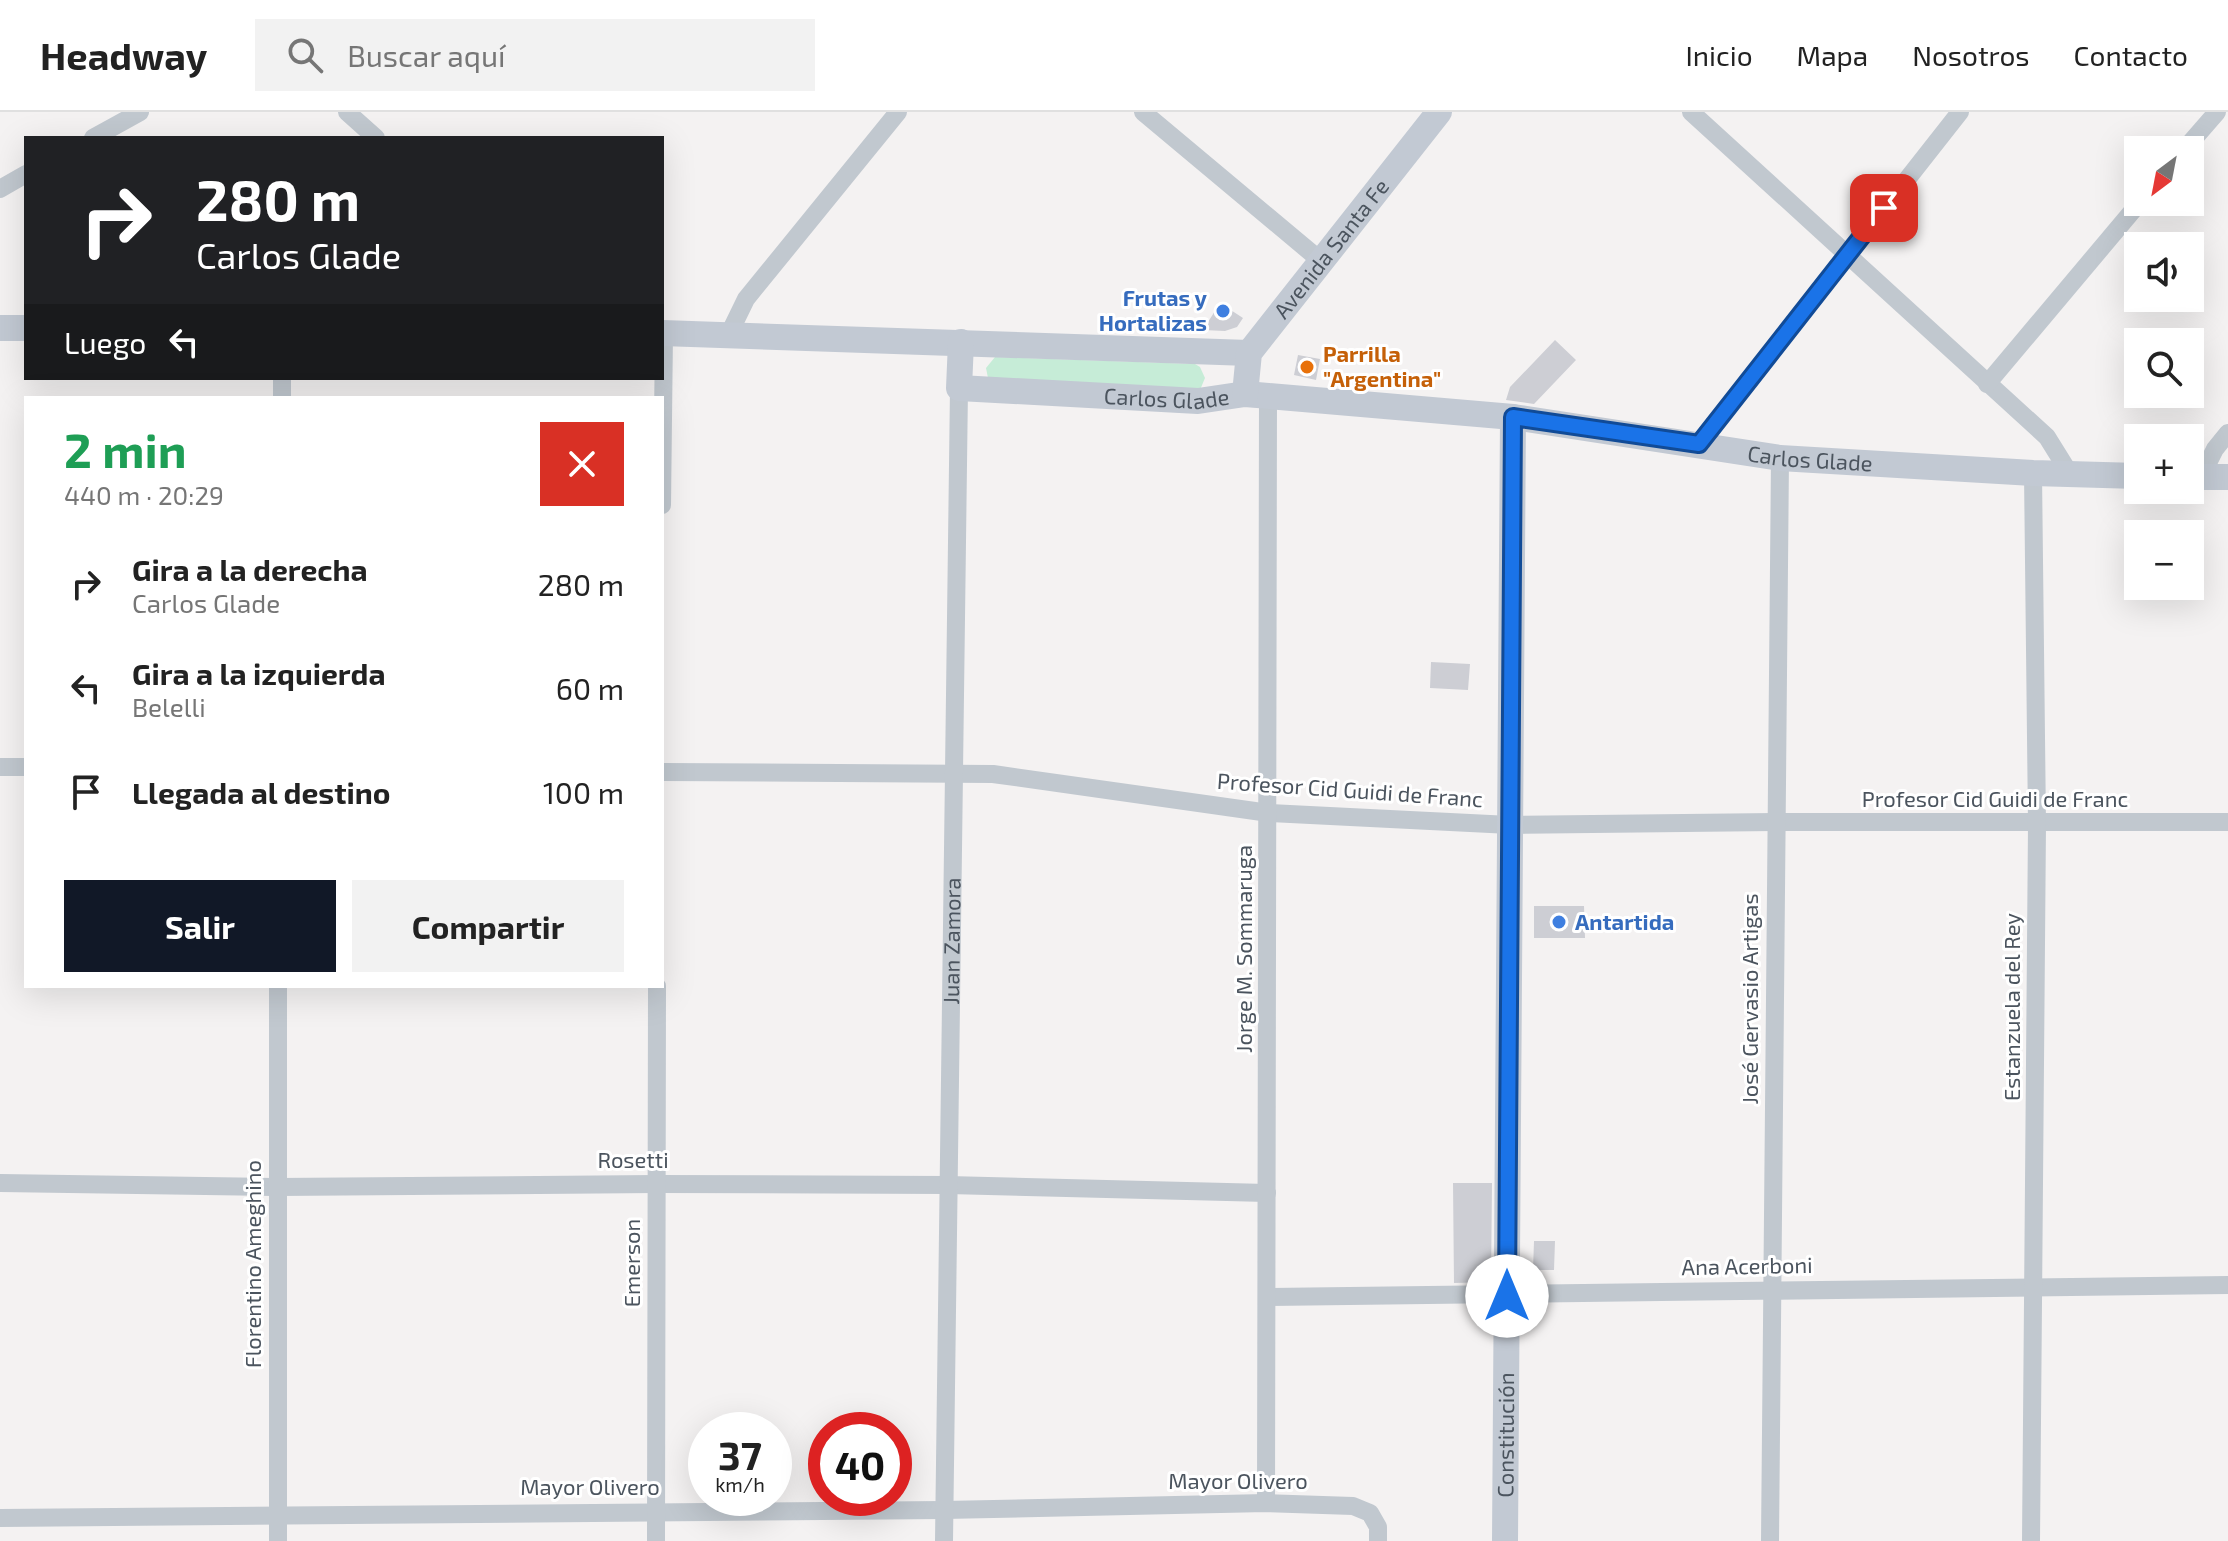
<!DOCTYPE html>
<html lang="es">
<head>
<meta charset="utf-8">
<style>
	:root { --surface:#fff; --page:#f2f2f2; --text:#222; --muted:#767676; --line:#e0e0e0; --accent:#111827 }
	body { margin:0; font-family:"Exo 2",sans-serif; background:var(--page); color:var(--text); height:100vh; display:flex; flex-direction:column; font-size:30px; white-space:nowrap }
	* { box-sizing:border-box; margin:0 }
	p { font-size:26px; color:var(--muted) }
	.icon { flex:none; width:44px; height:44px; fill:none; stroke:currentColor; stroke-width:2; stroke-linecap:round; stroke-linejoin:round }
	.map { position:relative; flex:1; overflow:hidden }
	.details { position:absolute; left:24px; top:284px; width:640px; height:592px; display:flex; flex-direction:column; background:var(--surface); border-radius:0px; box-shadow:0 8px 32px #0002 }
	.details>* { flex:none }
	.top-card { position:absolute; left:24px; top:24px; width:640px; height:244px; border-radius:0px; box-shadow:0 8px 32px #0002; background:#202124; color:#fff; overflow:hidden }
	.needle { width:52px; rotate:212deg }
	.buttons { position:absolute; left:2124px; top:24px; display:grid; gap:16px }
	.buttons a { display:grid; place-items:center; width:80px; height:80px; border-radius:0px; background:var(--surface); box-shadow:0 8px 32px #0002; font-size:40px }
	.speed { position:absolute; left:688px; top:1300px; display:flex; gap:16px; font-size:40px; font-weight:700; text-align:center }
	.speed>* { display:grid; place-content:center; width:104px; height:104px; border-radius:50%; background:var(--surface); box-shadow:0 8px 32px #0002; line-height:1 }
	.speed small { font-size:20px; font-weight:400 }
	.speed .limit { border:12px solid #d22; background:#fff; color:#111 }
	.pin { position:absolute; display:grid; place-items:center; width:68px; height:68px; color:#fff; margin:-34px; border-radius:16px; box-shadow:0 4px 12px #0006 }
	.me { position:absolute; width:88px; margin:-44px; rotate:0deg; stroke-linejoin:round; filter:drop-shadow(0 0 6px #0008) }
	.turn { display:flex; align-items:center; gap:28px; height:168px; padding:0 40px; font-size:36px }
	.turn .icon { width:104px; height:104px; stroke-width:2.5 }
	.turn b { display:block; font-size:56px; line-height:68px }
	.then { display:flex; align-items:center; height:76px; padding:0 40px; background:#0003; gap:16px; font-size:30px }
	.round { display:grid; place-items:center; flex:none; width:84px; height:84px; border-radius:0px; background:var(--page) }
	.headline { display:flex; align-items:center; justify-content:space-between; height:136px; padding:0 40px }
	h1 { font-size:48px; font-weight:700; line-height:60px; color:#1e9e55 }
	.primary-button { display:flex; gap:16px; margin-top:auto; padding:16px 40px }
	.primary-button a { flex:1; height:92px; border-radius:0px; background:var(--accent); color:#fff; font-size:32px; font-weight:700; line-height:92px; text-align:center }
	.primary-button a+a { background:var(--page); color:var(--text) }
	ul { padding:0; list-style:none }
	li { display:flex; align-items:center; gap:24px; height:104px; padding:0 40px }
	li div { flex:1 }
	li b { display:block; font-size:30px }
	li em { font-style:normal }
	header { display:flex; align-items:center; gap:48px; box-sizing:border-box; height:112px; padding:0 40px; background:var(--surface); border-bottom:2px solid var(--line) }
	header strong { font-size:38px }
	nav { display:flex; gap:44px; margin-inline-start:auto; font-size:28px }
	.search { width:560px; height:72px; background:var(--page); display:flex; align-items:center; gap:20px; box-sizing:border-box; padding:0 28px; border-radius:0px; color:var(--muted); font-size:30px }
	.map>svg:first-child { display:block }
	.green { fill:#c6ecd7 }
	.building { fill:#cdced4 }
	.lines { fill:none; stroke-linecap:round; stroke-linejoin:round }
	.street { stroke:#c1c8cf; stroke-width:18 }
	.secondary { stroke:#c2c9d3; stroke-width:26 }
	.route-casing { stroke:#114b97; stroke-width:20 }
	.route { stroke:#1a73e8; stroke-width:14 }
	.shop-dot { fill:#3f7fe0; stroke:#fff; stroke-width:3 }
	.food-dot { fill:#e8710a; stroke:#fff; stroke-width:3 }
	.labels { text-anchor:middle; stroke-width:6; stroke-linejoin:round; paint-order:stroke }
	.street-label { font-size:22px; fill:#4b545e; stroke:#fff }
	.shop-label { font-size:22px; font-weight:bold; fill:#366cbe; stroke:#fff; text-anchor:end }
	.food-label { font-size:22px; font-weight:bold; fill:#c56008; stroke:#fff; text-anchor:start }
</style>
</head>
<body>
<header>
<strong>Headway</strong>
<div class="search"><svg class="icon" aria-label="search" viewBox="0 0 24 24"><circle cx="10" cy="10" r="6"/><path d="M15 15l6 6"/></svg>Buscar aquí</div>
<nav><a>Inicio</a><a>Mapa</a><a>Nosotros</a><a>Contacto</a></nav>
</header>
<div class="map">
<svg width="2228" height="1429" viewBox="0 0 2228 1429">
	<rect width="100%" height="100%" fill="#f4f2f2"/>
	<path class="green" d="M995,245L1195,252L1200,255L1205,266L1200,278L988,266L986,256Z"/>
	<path class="building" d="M1220,191L1243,206L1237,215L1225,219L1203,218Z
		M1555,228L1576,248L1534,292L1506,288L1510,275Z
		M1298,243L1320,247L1316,268L1294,263Z
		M1431,550L1470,552L1468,578L1430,576Z
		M1534,794H1584L1585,826H1534Z
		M1453,1071H1492L1491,1170L1454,1171Z
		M1534,1129H1555L1554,1158H1533Z"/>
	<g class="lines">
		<g class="street">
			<path d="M347,0L376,26"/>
			<path d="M1143,0L1321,149"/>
			<path d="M1691,0L2047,325L2070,362"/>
			<path d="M93,26L140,0"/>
			<path d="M2184,38L2217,0"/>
			<path d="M0,77L26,62"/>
			<path d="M729,222L746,187L898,0"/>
			<path d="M1987,272L2140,90"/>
			<path d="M282,286V266"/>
			<path d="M1699,332L1960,0"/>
			<path d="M2201,365L2215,337L2228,321"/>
			<path d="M662,393L664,221"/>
			<path d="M0,655H26"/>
			<path d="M662,660L993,662L1269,701L1510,713L1775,710H2228"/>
			<path d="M0,1071L277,1075L656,1072L948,1073L1267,1081"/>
			<path d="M1268,1185L2228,1173"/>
			<path d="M1266,1391L1268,283"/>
			<path d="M0,1406L944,1398L1266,1391L1353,1394L1370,1401L1378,1415V1429"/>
			<path d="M278,1429V874"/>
			<path d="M656,1429L657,874"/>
			<path id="s1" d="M944,1429L959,276"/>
			<path d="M1770,1429L1780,346"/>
			<path d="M2031,1429L2037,712L2033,361"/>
		</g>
		<g class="secondary">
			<path d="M0,216H26"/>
			<path d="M662,221L1249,241"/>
			<path id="s2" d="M961,230L959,276L1198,289L1245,282L1513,305L1780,346L2033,361L2138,364"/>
			<path id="s3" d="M1245,282L1249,241L1439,0"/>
			<path d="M2190,365H2228"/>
			<path id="s4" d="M1505,1429L1513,305"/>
		</g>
	</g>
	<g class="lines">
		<defs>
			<path id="route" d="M1507,1184L1513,305L1699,332L1884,96"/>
		</defs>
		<use href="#route" class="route-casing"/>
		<use href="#route" class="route"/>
	</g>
	<g class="shop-dot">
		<circle cx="1223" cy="199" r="8"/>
		<circle cx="1559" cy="810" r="8"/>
	</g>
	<circle class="food-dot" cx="1307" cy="255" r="8"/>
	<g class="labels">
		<g class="street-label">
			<text dy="8" stroke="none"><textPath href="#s3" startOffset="174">Avenida Santa Fe</textPath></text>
			<text dy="8" stroke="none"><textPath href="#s2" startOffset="254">Carlos Glade</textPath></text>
			<text dy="8" stroke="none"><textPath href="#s2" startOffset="902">Carlos Glade</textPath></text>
			<text transform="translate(1350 678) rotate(4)" y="8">Profesor Cid Guidi de Franc</text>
			<text x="1995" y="695">Profesor Cid Guidi de Franc</text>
			<text dy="8" stroke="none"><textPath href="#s1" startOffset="600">Juan Zamora</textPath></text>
			<text transform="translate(1244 837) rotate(-90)" y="8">Jorge M. Sommaruga</text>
			<text transform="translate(1750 887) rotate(-90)" y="8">José Gervasio Artigas</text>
			<text transform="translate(2012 895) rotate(-90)" y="8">Estanzuela del Rey</text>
			<text x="633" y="1056">Rosetti</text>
			<text transform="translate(632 1151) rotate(-90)" y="8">Emerson</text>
			<text transform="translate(253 1152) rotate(-90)" y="8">Florentino Ameghino</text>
			<text transform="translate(1747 1154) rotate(-1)" y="8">Ana Acerboni</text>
			<text dy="8" stroke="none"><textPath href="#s4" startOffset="106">Constitución</textPath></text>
			<text x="1238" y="1377">Mayor Olivero</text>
			<text x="590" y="1383">Mayor Olivero</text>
		</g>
		<g class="shop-label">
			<text x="1207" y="194">Frutas y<tspan x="1207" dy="25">Hortalizas</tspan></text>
			<text x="1575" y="818" text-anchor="start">Antartida</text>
		</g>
		<g class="food-label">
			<text x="1323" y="250">Parrilla<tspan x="1323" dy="25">"Argentina"</tspan></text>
		</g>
	</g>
</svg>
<div class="buttons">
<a><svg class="needle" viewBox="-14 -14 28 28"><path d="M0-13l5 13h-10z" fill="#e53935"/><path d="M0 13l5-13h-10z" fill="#767676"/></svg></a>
<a><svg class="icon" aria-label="sound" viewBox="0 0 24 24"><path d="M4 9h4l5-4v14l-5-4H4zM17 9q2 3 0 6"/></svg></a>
<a><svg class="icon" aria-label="search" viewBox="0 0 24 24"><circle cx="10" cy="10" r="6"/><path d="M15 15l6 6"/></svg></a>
<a>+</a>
<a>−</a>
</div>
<div class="speed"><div>37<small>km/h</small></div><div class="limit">40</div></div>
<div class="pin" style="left:1884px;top:96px;background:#d93025"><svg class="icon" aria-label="arrive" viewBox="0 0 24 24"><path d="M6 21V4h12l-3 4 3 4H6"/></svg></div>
<svg class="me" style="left:1507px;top:1184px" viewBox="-20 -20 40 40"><circle r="19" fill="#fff"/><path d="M0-13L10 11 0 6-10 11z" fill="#1a73e8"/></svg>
<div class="top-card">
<div class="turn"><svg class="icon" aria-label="right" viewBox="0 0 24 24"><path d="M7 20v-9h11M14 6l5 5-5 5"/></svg><div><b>280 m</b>Carlos Glade</div></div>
<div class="then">Luego<svg class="icon" aria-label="left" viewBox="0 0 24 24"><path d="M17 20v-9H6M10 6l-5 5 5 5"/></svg></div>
</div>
<section class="details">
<div class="headline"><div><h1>2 min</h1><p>440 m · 20:29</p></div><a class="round" style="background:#d93025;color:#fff"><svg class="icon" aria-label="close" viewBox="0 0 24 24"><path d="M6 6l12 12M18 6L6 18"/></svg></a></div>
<ul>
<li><svg class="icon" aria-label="right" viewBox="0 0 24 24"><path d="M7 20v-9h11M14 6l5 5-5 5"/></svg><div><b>Gira a la derecha</b><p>Carlos Glade</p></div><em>280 m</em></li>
<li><svg class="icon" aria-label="left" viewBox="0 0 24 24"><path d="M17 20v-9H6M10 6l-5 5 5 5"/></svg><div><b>Gira a la izquierda</b><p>Belelli</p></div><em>60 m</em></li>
<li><svg class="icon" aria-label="arrive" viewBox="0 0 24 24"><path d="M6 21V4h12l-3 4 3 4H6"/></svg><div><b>Llegada al destino</b></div><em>100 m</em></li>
</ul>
<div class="primary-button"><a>Salir</a><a>Compartir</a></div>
</section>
</div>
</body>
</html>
